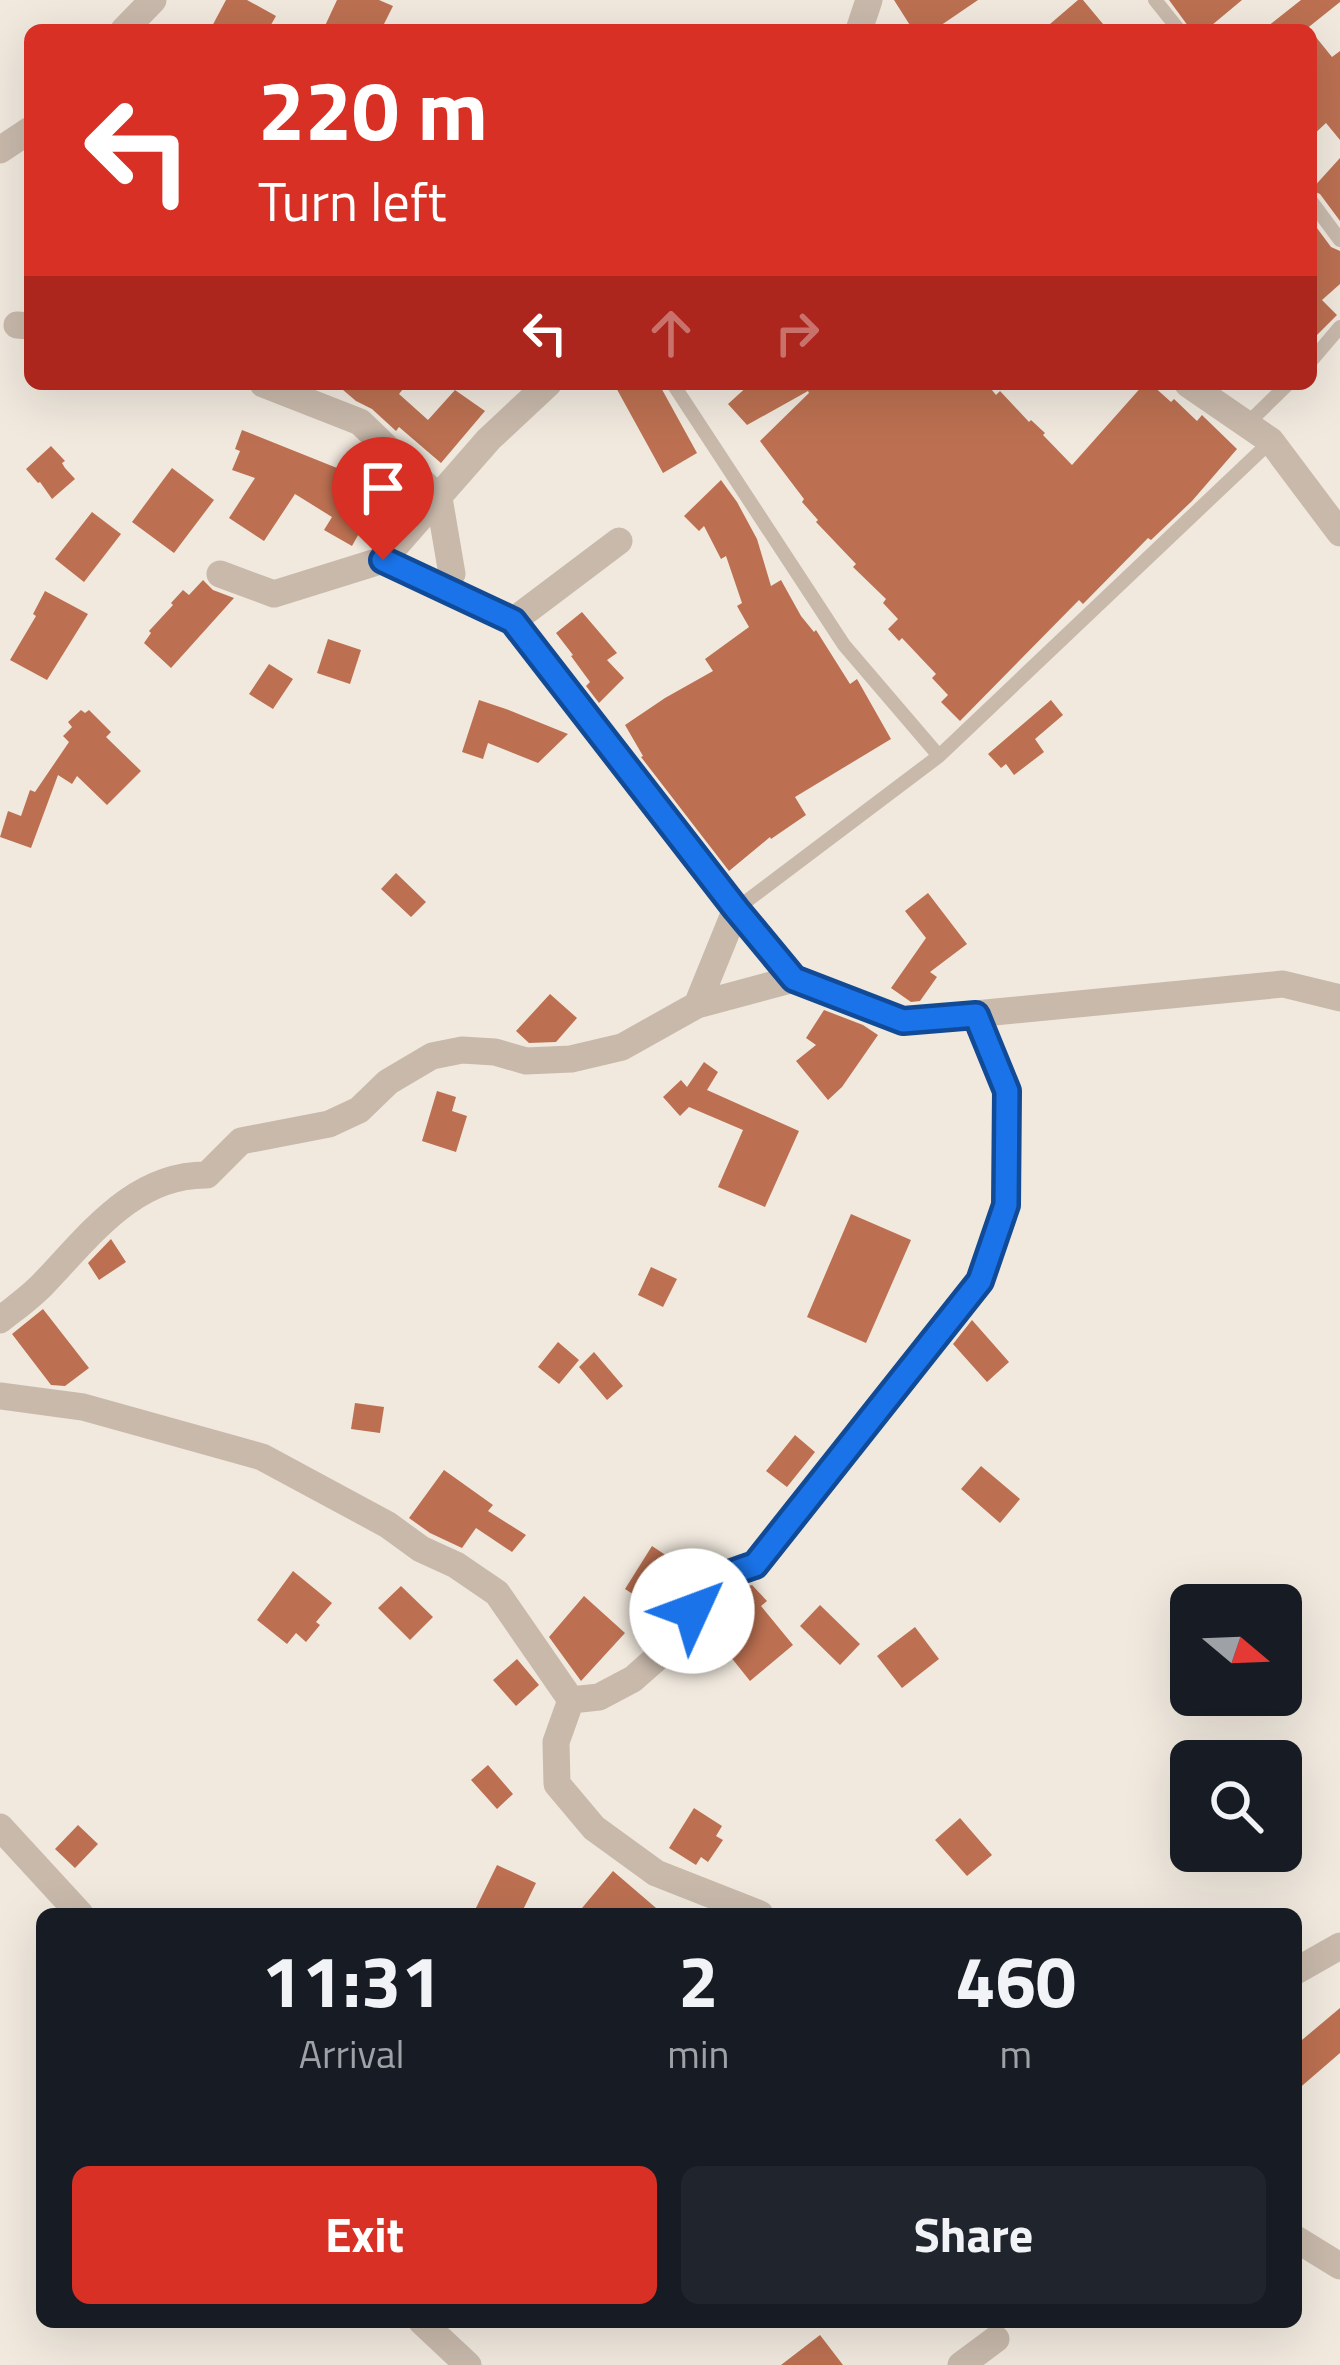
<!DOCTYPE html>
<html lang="en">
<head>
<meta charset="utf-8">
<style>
	:root { --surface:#171b24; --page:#20242c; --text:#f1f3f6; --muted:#9ea1a6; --accent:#d93025 }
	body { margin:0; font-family:"Titillium Web",sans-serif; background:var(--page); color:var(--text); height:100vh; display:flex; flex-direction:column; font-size:45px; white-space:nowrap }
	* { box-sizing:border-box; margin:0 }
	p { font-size:39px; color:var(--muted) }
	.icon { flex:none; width:66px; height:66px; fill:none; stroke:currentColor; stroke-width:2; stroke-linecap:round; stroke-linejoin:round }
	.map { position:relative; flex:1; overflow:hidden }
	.details { position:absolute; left:36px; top:1908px; width:1266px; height:420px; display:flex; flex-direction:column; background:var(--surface); border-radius:18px; box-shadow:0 12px 48px #0002 }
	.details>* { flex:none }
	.top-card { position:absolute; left:24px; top:24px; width:1293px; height:366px; border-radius:18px; box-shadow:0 12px 48px #0002; background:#d93025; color:#fff; overflow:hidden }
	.needle { width:78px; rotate:109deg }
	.fabs { position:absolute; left:1170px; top:1584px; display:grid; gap:24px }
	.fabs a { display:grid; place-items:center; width:132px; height:132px; border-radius:18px; background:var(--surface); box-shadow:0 12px 48px #0002; font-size:60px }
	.pin { position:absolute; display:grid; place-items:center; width:102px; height:102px; color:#fff; margin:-123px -51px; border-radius:50% 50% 50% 0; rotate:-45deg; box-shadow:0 0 12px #0007 }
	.pin .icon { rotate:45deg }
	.me { position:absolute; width:132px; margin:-66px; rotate:47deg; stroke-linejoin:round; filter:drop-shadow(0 0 9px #0008) }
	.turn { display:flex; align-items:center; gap:42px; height:252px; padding:0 36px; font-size:54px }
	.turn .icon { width:156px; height:156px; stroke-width:2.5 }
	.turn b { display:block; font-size:84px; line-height:102px }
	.lanes { display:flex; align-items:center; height:114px; padding:0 36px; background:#0003; justify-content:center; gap:60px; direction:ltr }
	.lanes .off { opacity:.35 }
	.eta { display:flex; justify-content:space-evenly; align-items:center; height:204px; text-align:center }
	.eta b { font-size:72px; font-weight:700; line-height:84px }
	.action { display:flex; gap:24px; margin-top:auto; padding:24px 36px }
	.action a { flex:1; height:138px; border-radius:18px; background:var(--accent); color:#fff; font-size:48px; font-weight:700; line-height:138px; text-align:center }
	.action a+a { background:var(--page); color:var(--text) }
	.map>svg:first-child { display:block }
	.building { fill:#bc7051 }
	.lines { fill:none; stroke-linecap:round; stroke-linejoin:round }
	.lane { stroke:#c8b9ab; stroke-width:14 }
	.street { stroke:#c8b9ab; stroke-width:27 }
	.route-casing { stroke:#114b97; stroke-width:30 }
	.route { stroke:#1a73e8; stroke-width:21 }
</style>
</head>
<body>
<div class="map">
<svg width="1340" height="2365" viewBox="0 0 1340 2365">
	<rect width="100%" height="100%" fill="#f1e9de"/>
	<path class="building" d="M226,0H247L276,16L268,30H210Z
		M337,0H379L393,6L381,30H323Z
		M894,0H978L934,30H913Z
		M1078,0H1083L1108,30H1043Z
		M1169,0H1242L1206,30H1191Z
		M1301,0H1340V2L1305,30H1263Z
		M1311,31L1332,57L1340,51V140L1326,123L1311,137Z
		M1340,158V221L1320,194L1311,190Z
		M1311,220L1331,247L1340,251V284L1322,300L1337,315L1311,341Z
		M336,384H407L399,394L428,420L455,390L485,411L441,463L399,427L396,431L372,409L356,401Z
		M614,384H659L697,453L663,473Z
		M750,384H987L996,395L1000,391L1029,422L1031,420L1045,433L1043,435L1072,465L1144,384H1151L1171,402L1174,399L1197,421L1202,415L1205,418L1237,449L1192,501L1151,540L1148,538L1083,604L1079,600L960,721L941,702L948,695L932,678L936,674L902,638L899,641L888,629L898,619L883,603L886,599L853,567L856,564L816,522L818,520L802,502L804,499L760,441L809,393L808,391L747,425L728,404Z
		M242,430L347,472L341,483L376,503L352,546L324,530L332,517L295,494L264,541L229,518L255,478L232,470L240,451L235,449Z
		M51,446L65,461L62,463L65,468L75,479L52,499L40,482L38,483L26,469Z
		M172,468L214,500L174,553L132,522Z
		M721,480L737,502L757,539L771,586L781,580L801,616L814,632L816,630L850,684L857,679L891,739L795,797L806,815L771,839L770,837L729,871L641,757L643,756L625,725L665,698L713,671L705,659L749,627L737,606L742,603L726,556L721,559L704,526L699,531L684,516Z
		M92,512L121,534L84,582L55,559Z
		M203,580L213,590L234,598L171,668L144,643L151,633L149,631L173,605L171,603L183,590L189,595Z
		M45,591L88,614L47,680L10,660L36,616L33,614Z
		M582,612L617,653L607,660L624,678L599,703L586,686L590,682L571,656L573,655L556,633Z
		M328,639L361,650L350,684L317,673Z
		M269,664L293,679L273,709L249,694Z
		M479,700L506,709L568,734L538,763L488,743L483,759L462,752Z
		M1051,700L1063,715L1035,739L1044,752L1014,775L1006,764L1001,768L988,754Z
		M81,710L85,713L89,710L111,732L106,737L141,771L107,805L77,776L72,784L58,775L31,848L0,837L8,811L21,816L30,790L35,792L69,742L63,736L72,727L68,722Z
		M396,873L426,902L411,917L381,889Z
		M928,893L967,944L930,972L937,977L920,1001L911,1002L891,988L926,938L905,911Z
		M550,994L577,1018L556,1042L529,1043L516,1031Z
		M824,1010L863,1025L878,1035L842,1087L828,1100L796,1061L816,1045L806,1038Z
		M704,1062L718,1072L707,1090L799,1131L765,1207L718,1187L743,1130L689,1107L680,1116L663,1097L681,1080L687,1087Z
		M437,1091L456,1097L452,1111L467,1116L456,1152L422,1141Z
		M851,1214L911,1240L866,1343L807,1317Z
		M111,1239L126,1262L99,1280L88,1263Z
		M651,1267L677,1279L663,1307L638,1295Z
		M43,1309L89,1368L65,1386L51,1385L12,1334Z
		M972,1320L1009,1362L987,1382L953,1344Z
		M558,1342L579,1360L559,1384L538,1367Z
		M594,1352L623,1386L607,1400L579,1367Z
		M355,1403L384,1407L380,1433L351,1429Z
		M795,1435L815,1452L787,1487L766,1471Z
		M981,1466L1020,1499L1000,1523L961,1489Z
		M444,1470L493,1505L488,1511L526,1535L512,1552L476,1528L462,1548L430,1533L409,1518Z
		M652,1546L691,1572L664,1614L625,1589Z
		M293,1571L332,1603L316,1622L320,1625L306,1642L296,1633L287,1644L257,1620Z
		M752,1585L767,1601L761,1606L793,1645L750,1681L722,1646L730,1639L709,1616L718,1601L729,1593Z
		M401,1586L433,1617L410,1640L378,1608Z
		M584,1596L625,1633L581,1681L549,1637Z
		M820,1605L860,1644L840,1665L800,1626Z
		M915,1627L939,1659L902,1688L877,1656Z
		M517,1659L539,1685L516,1706L493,1680Z
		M488,1765L513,1794L497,1809L471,1780Z
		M694,1808L722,1826L716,1836L723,1840L708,1862L701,1857L696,1865L669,1848Z
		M960,1818L992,1855L967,1876L935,1840Z
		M78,1825L98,1844L75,1868L55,1849Z
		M497,1865L536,1883L521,1914H473Z
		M613,1871L663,1914H577Z
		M1340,2008V2053L1296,2091V2045Z
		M820,2335L843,2365H781Z"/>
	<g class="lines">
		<path class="lane" d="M1155,0L1179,30
			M1311,201L1340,240
			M1311,361L1340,327
			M673,384L844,645L939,756
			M1248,423L1288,384
			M736,909L939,756L1271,441"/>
		<path class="street" d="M124,30L153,0
			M859,30L869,0
			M0,150L30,130
			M17,325L30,326
			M263,384L360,422L439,498L452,574
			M1188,384L1271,441L1340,533
			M383,560L513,621L736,909L794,979L903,1021L1283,984L1340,998
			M220,574L274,594L383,560L489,439L548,384
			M513,621L619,541
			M697,1005L736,909
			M0,1320C15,1308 31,1297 44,1283C90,1235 134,1174 207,1175L241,1141L329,1124L359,1110L388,1082L432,1056L462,1050L495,1052L526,1061L571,1059L622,1047L697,1005L794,979
			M0,1396L83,1407L262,1457L388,1525L421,1549L456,1565L497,1593L571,1700L556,1742L557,1784L594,1828L656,1873L760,1914
			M571,1700L599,1697L633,1679L677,1640L702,1590L721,1577L755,1565L980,1281L1006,1205L1007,1091L977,1015
			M0,1827L80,1914
			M1296,1971L1340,1946
			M1296,2239L1340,2266
			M422,2322L468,2365
			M961,2365L996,2339"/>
	</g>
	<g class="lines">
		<defs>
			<path id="route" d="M383,560L513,621L736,909L794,979L903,1021L976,1015L1007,1091L1006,1205L980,1281L755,1565C723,1576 707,1579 692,1611"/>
		</defs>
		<use href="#route" class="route-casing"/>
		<use href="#route" class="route"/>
	</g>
</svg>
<div class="fabs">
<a><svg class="needle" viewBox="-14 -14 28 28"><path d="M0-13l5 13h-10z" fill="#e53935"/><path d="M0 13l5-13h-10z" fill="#9ea1a6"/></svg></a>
<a><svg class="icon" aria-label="search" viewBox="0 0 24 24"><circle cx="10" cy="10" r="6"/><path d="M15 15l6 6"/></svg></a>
</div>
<div class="pin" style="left:383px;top:560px;background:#d93025"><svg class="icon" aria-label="arrive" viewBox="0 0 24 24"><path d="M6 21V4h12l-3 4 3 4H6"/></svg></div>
<svg class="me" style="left:692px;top:1611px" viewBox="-20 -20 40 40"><circle r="19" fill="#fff"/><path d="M0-13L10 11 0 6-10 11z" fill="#1a73e8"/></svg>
<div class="top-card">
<div class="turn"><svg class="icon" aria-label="left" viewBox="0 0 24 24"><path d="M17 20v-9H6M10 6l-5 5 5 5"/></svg><div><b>220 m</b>Turn left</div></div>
<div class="lanes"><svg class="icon" aria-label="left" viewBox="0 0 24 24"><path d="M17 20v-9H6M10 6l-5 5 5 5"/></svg><svg class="icon off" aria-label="ahead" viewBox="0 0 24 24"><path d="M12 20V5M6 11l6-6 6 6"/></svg><svg class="icon off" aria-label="right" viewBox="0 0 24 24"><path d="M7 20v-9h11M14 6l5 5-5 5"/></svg></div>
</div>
<section class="details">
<div class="eta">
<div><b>11:31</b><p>Arrival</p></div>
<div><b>2</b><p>min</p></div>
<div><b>460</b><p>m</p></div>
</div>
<div class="action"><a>Exit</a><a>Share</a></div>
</section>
</div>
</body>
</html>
